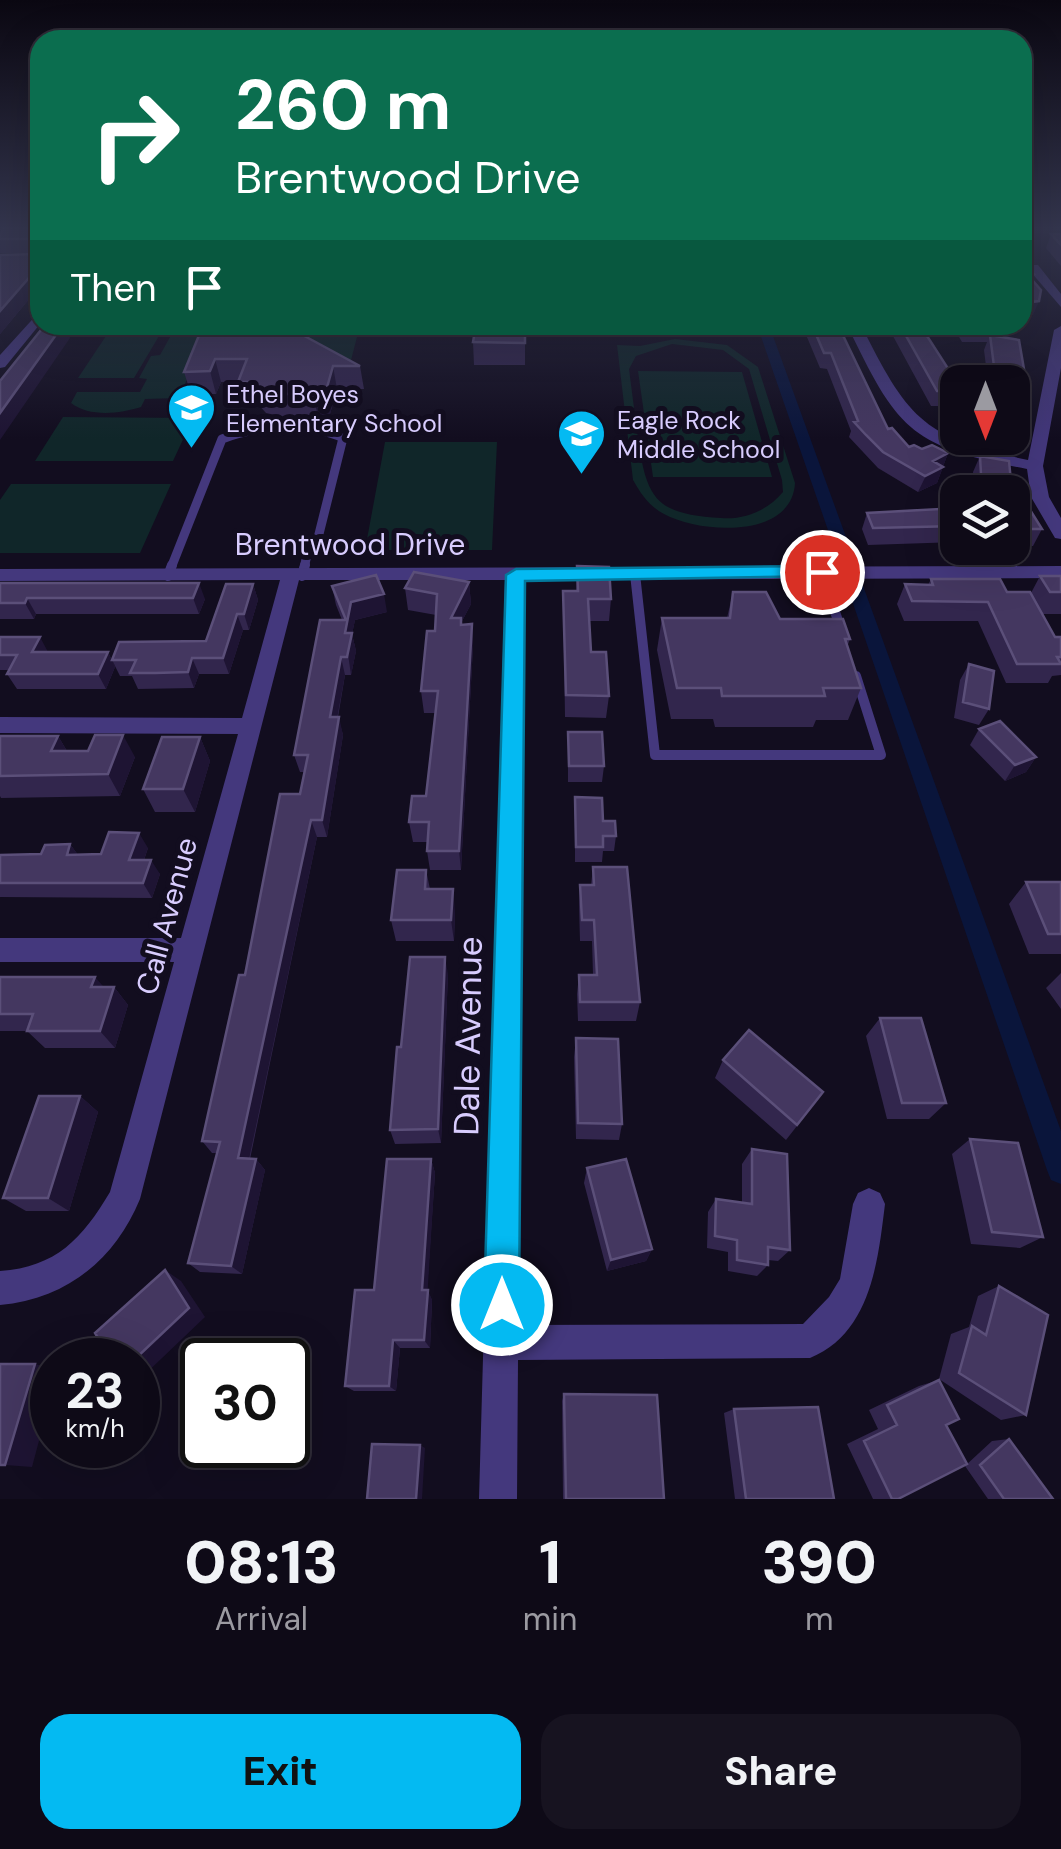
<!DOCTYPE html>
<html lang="en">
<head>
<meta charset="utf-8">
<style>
	:root { --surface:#0e0a17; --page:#171320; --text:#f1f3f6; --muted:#9b9aa1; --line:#2e2b36; --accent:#04baf2 }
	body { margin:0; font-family:"DM Sans",sans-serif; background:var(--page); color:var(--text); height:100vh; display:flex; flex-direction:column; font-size:38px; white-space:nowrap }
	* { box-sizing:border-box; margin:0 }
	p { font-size:32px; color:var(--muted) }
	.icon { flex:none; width:55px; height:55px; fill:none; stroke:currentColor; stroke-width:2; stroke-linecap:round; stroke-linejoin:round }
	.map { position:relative; height:1499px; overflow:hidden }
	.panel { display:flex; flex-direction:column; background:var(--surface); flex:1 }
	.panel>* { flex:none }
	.hud { position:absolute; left:30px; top:30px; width:1002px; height:305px; border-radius:30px; box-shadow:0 10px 40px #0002,0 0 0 2px var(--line); background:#0b6e4f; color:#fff; overflow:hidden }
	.needle { width:65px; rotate:180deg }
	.buttons { position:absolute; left:940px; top:365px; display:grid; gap:20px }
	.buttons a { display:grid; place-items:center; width:90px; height:90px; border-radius:20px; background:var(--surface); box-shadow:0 10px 40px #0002,0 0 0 2px var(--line); font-size:50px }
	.speed { position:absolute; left:30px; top:1338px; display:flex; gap:20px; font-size:50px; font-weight:700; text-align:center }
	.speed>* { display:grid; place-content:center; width:130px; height:130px; border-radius:50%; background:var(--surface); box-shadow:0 10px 40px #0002,0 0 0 2px var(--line); line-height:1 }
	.speed small { font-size:25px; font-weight:400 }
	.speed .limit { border:5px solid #111; border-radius:15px; background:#fff; color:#111 }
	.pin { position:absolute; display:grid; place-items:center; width:85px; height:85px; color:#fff; margin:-42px; border:5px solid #fff; border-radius:50%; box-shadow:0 2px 10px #0007 }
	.me { position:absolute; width:110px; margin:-55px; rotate:0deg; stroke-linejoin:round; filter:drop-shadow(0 0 8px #0008) }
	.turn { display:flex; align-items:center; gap:35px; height:210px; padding:0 40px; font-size:45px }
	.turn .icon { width:130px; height:130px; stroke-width:2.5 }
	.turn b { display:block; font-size:70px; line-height:85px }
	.then { display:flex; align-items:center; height:95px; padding:0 40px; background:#0003; gap:20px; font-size:38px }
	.eta { display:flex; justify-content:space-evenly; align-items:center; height:170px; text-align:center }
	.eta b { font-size:60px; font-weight:800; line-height:70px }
	.action { display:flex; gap:20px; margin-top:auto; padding:20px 40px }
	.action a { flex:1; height:115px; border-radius:30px; background:var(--accent); color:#111; font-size:40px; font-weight:800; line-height:115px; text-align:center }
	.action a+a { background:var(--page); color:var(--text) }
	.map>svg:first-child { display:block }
	.green { fill:#102629; fill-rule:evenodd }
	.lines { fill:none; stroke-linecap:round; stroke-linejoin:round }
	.canal { fill:#0a153b; fill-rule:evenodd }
	.lane-far1 { stroke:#44387d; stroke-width:9 }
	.lane { stroke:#44387d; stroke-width:10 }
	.street { fill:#44387d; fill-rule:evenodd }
	.wall { fill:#32264d }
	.shaded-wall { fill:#1e1433 }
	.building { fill:#443760; stroke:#5b4f79; stroke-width:2.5 }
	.route { fill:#04baf2; stroke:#03799d; stroke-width:2.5 }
	.labels { text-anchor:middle; stroke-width:10; stroke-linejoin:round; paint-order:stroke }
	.far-poi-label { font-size:25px; fill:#d8ccfe; stroke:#120d1f; text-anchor:start }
	.street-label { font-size:30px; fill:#d8ccfe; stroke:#120d1f }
	.near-street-label { font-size:35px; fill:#d8ccfe; stroke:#120d1f }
</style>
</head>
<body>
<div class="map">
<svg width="1061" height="1499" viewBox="0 0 1061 1499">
	<rect width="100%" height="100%" fill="#120d1f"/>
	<path class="green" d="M271,329H359L347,376Z
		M174,330H246L200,353L178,398L145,399L141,407C119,414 89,417 71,403L77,392H140L147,379L139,378L151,356L160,355Z
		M106,336H159L134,378H78Z
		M675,339L727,345L758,367L795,483C792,539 701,534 664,514C649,506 641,494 633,480L617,345L640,346ZM672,344L723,350L749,369L782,480L783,492C768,510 745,520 721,518C656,514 647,500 638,439C635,416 632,392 629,369L636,356Z
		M638,371L742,372L772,477H653Z
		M63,417L193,418L173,461H35Z
		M385,442H497L492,550H365Z
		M11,484H171L140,553H0V500Z"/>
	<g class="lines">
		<path class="canal" d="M757,325H769L854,559L852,563L846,564L838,559Z
			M854,578L862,583L1061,1131V1184L1051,1180L1047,1170L846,583Z"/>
		<path class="lane-far1" d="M171,568L222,439C256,426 310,422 343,438L317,542L307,555L304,568"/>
		<path class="lane" d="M822,572L841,630
			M635,574L655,755H881L856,676
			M168,576L172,565
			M302,576L305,565"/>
		<path class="street" d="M1030,265H1038L1061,294V307L1030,271Z
			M40,311V324L5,367L0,368V355Z
			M847,325H861C908,419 923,438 1028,460L1054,330L1061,326V368L1043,466L1049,497L1061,518V539L1055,538L1031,497L1027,469C910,446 898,431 847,325Z
			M1061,566V578L524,580L519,1325L803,1324L829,1297L840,1279L853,1204L858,1193L869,1188L880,1193L885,1204C878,1261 871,1333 810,1358L518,1360L517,1499H479L505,580H299L140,1199C115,1260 66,1299 0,1305V1271C56,1267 82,1239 110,1192L174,962H0V938H181L238,734L0,733V717L242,718L280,580L0,581V569Z"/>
	</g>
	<path class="wall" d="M40,229V286L0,334V255L37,253H0V234Z
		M1051,234H1061V266L1046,248Z
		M525,325V365H474L473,342Z
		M805,325H838L888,429L909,447L948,453L937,483L918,492L878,468L849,437L851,431L827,369L820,368L804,330Z
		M887,325H920L958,384V401L955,406H931Z
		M952,325H992L993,327L990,335L1025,375L1019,389L1016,406V426L1012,434V382H988L984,350L987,342H962Z
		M202,328L360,366L364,389H337L330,414L318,417H284L266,413L259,405H244L238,382H221L216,394H191L184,372Z
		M988,438H1011L1009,442Z
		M980,456L1012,492H974L973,472Z
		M1012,494L1013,497L1042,529L1033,546L1012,545Z
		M958,508V542L868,545L862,529L867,513Z
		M577,566L611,599L609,621H589L591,652L609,696L606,718L565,717L563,591H576Z
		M1040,576H1061V614H1042L1055,637H1061V675L1052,676L1048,683H1006L978,621H904L897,604L905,584L928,585L931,579L1007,592L1031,593Z
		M469,582L471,604L461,623L462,625L472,624L473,646L461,870H430L427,851L428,842H413L409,822L426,796L437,713H424L421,691L435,631L436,615L408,610L405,588Z
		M0,583L205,599L199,614H36L34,619H0Z
		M253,584L258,600L249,630H243L229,674H199L194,688L138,689L132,676H120L112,660L206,641Z
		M332,586L387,612L355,620L352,634L356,651L351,675H345L338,717L343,735L327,837H317L250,1159H256L265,1170L242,1274L200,1272L188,1263L217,1153H212L202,1141L245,975L300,794L304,772H300L294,755L342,620L336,605Z
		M733,592L780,619L850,639L847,647L861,688L848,720H816L813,727H715L713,719H671L657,650L662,618H727Z
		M0,637L48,652H108L115,667L106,689H17L7,674L9,670H0Z
		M969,664L989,709L979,725L954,718L960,680Z
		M979,729L1036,757L1026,772L1005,781L970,745Z
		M568,732L604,766L602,782H568Z
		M0,736H58L67,751L135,757L120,796L1,798L0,796Z
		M200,737L210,761L195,812H155L143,789Z
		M575,797L603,821L616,836L614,851H603L602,862H575Z
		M70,844L78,855L101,854L148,848L144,860L160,874L152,898L0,897V855L41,854Z
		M593,867L640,1002L636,1021H578L577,994L579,975H593L592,941H580L579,906L580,885H591Z
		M426,870L430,889L455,911L454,941H396L391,920Z
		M1026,882H1061V954H1029L1009,904Z
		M1061,973V1009L1046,988Z
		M448,974L441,1143L395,1144L390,1130L401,1047Z
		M0,977L114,987L128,1005L115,1048H45L27,1031H0Z
		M880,1018L946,1103L929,1119H887L866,1036Z
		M576,1038L622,1124L619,1140L576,1139L574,1057Z
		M723,1060L811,1108L786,1140L715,1078Z
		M80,1096L98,1112L69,1211H26L3,1198Z
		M970,1139L1043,1237L1020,1248L971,1244L952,1154Z
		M752,1149L790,1250L778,1261L768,1260V1265L757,1276L728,1271V1252L707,1248L708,1212L716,1199L742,1203V1164Z
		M431,1159L435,1173L427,1290L432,1300L430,1348H400L396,1391H354L345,1386L374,1290Z
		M587,1168L652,1249L646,1261L607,1271L584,1183Z
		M999,1286L1026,1415L1001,1420L939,1379L951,1334L969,1327L978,1296Z
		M939,1380L892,1499H873L847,1444L878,1429L869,1410L919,1386Z
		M564,1394L664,1499H563L562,1401Z
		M734,1409L834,1499H735L724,1413Z
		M1009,1439L1053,1499H988L965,1466L992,1441Z"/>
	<path class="shaded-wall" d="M40,265V286L0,334V311Z
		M1039,301L1033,315L1022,317V303Z
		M63,325H65L70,338L0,440V413Z
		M215,359L221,382L216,394L210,371Z
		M333,366L337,389L330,414L318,417L313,394Z
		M948,453L937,483L918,492L933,461Z
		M469,582L471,604L461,623L451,618Z
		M199,583L205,599L199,614L193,598Z
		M253,584L258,600L249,630L244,614Z
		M384,594L387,612L355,620L352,634L356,651L351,675L345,633L351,602Z
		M27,598L36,614L34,619L25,603Z
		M237,614L243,630L229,674L223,658Z
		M472,624L473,646L461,870L459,851Z
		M40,637L48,652H32Z
		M108,652L115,667L106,689L98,674Z
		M341,657L345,675L334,735L330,717Z
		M192,658L199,674L194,688L188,672Z
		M339,717L343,735L327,837L322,820Z
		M123,735L135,757L120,796L108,774Z
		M58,736L71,758L51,751Z
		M200,737L210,761L195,812L183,789Z
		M1036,757L1026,772L1005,781L1015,765Z
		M311,820L317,837L247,1169L238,1158Z
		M139,833L148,848L139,874L129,860Z
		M70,844L81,859L67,855Z
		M151,860L160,874L152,898L143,883Z
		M453,889L455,911L454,941L451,920Z
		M445,957L448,974L441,1143L438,1129Z
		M95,977L110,994L91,987Z
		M114,987L128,1005L115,1048L100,1031Z
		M80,1096L98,1112L69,1211L48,1198Z
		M256,1159L265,1170L242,1274L231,1266Z
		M431,1159L435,1173L427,1300L422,1290Z
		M652,1249L646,1261L607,1271L611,1260Z
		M165,1270L181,1281L205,1317L139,1380L138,1360H134Z
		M428,1290L432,1300L430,1348L424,1340Z
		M393,1340L400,1348L396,1391L389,1386Z
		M35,1364L52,1369V1392L32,1467L5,1465Z
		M420,1445L425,1448L422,1499H416Z"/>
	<path class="building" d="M4,229H40V265L0,311V255L37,254L38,243L35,239H0V234Z
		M1051,234H1061V245Z
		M1022,261L1034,274H1027L1041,290L1039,301L1022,303Z
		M45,325H63L0,413V381Z
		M211,325H284L360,366H333L326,391L313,394H279L260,390L253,382H238L247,359H215L210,371L184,372L202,328Z
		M476,325H525V343L473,342Z
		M812,325H838L888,429L892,428L909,447L914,445L922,449L932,445L948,453L933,461L943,467L925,476L883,452L866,435L854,422L858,421L831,353H824Z
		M900,325H920L958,384V391H937Z
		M966,325H992L993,327H968Z
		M990,335L1019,340L1025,375H1022L1016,406V426L1012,425V382H996Z
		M980,456L1009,461L1012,492H982Z
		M1012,494L1013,497H1022L1042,529H1015L1012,525Z
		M958,508V526L873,528L867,513Z
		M577,566L609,567L611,599H588L591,652H606L609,696L566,695L563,591H578Z
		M414,572L469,582L451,618H461V625L472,624L459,851H427L429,822H409L412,796H426L438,691H421L427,631H435L437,594L405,588Z
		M376,575L384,594L351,602L345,633H352L347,657H341L330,717H339L322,820H311L238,1158L256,1159L231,1266L188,1263L220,1142L202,1141L239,975H245L280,794H300L308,755H294L320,620H346L332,586Z
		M1040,576H1061V592H1050Z
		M931,579H1000L1007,592H1030L1055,637H1061V657H1057L1061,664H1017L988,602L912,601L905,584L933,585Z
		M0,583H199L193,598H27L25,603H0Z
		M226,584H253L244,614H237L223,658H192L188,672L155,673H130L136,660H112L119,642L206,641Z
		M733,592H766L780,619H843L850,639H845L861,688H823L825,696H722L721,688H677L662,618H730Z
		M0,637H40L32,652H108L98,674H7L17,655H0Z
		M969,664L994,671L989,709L963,702Z
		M1000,721L1036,757L1015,765L979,729Z
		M568,732H602L604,766H569Z
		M95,735H123L108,774L0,776V736H58L51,751H88Z
		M162,737H200L183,789H143Z
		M575,797L602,798L603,821H615L616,836H603V847H576Z
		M109,832L139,833L129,860H151L143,883H0V855L41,854L45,845L70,844L67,855L101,854Z
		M593,867H627L640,1002H580L579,975H597L594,920H582L580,885H594Z
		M397,870H426L425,889H453L451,920H391Z
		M1026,882H1061V934H1048Z
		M410,957H445L438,1129L390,1130L397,1047H401Z
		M0,977H95L91,987H114L100,1031H27L33,1014H0Z
		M880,1018H921L946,1103H902Z
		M749,1030L823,1092L797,1125L723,1060Z
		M576,1038L618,1039L622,1124L578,1123Z
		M39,1096H80L48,1198H3Z
		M970,1139L1018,1143L1043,1237L992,1232Z
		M752,1149L787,1154L790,1250L768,1247V1265L737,1260V1240L715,1236L716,1199L752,1204Z
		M387,1159H431L422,1290H428L424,1340H393L389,1386H345L355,1290H374Z
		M626,1159L652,1249L611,1260L587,1168Z
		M165,1270L189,1308L134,1360H111L95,1333Z
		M999,1286L1048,1315L1026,1415L959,1373L972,1326L986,1335Z
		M0,1364H35L5,1465H0Z
		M939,1380L959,1419L946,1425L967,1464L898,1499H892L864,1441L897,1425L887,1405Z
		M564,1394L657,1395L664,1499H566Z
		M818,1407L834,1499H746L734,1409Z
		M1009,1439L1053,1499H1004L980,1465Z
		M372,1444L420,1445L416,1499H367Z"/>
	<linearGradient id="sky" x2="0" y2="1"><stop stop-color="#0a0711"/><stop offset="0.52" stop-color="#33354d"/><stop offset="1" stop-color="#33354d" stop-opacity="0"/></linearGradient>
	<rect width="1061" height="439" fill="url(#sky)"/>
	<path class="route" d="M822,566L829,568V576L525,581L519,1305L514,1317L502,1323L489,1317L484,1305L506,575L516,569Z"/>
	<defs>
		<symbol id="school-pin" viewBox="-11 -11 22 30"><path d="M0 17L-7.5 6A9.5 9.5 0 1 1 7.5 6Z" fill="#04baf2" stroke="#120d1f"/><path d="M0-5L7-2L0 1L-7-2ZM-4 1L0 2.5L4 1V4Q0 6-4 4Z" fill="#fff"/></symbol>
	</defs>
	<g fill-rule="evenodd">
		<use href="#school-pin" x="164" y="380" width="55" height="75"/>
		<use href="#school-pin" x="554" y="406" width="55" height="75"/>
	</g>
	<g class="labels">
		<g class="far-poi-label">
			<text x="226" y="403">Ethel Boyes<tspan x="226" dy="29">Elementary School</tspan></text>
			<text x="617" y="429">Eagle Rock<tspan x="617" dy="29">Middle School</tspan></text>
		</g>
		<g class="street-label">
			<text x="350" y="555">Brentwood Drive</text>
			<text transform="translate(167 916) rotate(-75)" y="10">Call Avenue</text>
		</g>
		<g class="near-street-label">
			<text transform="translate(468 1036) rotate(-89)" y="12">Dale Avenue</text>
		</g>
	</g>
</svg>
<div class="buttons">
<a><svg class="needle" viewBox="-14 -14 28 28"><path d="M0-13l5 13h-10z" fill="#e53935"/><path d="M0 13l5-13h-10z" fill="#9b9aa1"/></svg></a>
<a><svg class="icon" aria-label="layers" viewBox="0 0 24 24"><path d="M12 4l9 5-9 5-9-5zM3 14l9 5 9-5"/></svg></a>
</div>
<div class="speed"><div>23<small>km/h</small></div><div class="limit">30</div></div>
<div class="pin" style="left:822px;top:572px;background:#d93025"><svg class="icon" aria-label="arrive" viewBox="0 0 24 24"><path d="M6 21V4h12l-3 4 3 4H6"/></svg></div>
<svg class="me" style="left:502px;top:1305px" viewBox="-20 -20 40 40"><circle r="17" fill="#04baf2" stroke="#fff" stroke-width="3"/><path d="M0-11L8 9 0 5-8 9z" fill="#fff"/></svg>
<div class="hud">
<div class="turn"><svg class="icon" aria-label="right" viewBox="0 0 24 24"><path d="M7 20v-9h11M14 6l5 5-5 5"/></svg><div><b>260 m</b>Brentwood Drive</div></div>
<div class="then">Then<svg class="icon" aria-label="arrive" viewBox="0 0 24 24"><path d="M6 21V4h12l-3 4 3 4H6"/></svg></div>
</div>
</div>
<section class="panel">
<div class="eta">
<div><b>08:13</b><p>Arrival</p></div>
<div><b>1</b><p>min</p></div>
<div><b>390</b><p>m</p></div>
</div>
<div class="action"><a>Exit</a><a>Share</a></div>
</section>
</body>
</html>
